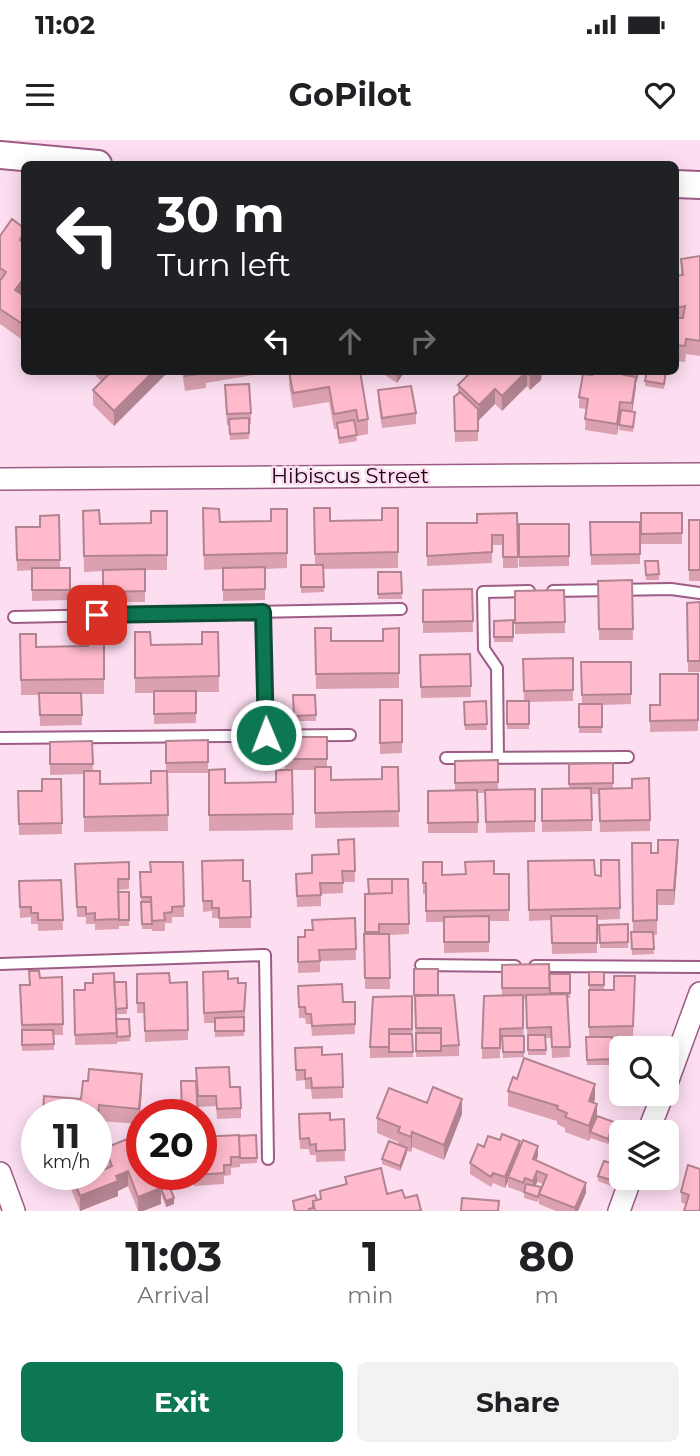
<!DOCTYPE html>
<html lang="en">
<head>
<meta charset="utf-8">
<style>
	:root { --surface:#fff; --page:#f2f2f2; --text:#202124; --muted:#757577; --accent:#0c7750 }
	body { margin:0; font-family:Montserrat,sans-serif; background:var(--page); color:var(--text); height:100vh; display:flex; flex-direction:column; font-size:26px; white-space:nowrap }
	* { box-sizing:border-box; margin:0 }
	p { font-size:23px; color:var(--muted) }
	.icon { flex:none; width:38px; height:38px; fill:none; stroke:currentColor; stroke-width:2; stroke-linecap:round; stroke-linejoin:round }
	.map { position:relative; height:1071px; overflow:hidden }
	.details { display:flex; flex-direction:column; background:var(--surface); flex:1 }
	.details>* { flex:none }
	.hud { position:absolute; left:21px; top:21px; width:658px; height:214px; border-radius:10px; box-shadow:0 4px 18px #0003; background:#202124; color:#fff; overflow:hidden }
	.controls { position:absolute; left:609px; top:896px; display:grid; gap:14px }
	.controls a { display:grid; place-items:center; width:70px; height:70px; border-radius:10px; background:var(--surface); box-shadow:0 4px 18px #0003; font-size:35px }
	.speed { position:absolute; left:21px; top:959px; display:flex; gap:14px; font-size:35px; font-weight:700; text-align:center }
	.speed>* { display:grid; place-content:center; width:91px; height:91px; border-radius:50%; background:var(--surface); box-shadow:0 4px 18px #0003; line-height:1 }
	.speed small { font-size:18px; font-weight:400 }
	.speed .limit { border:10px solid #d22; background:#fff; color:#111 }
	.pin { position:absolute; display:grid; place-items:center; width:60px; height:60px; color:#fff; margin:-30px; border-radius:14px; box-shadow:0 4px 10px #0006 }
	.me { position:absolute; width:77px; margin:-38px; rotate:359deg; stroke-linejoin:round; filter:drop-shadow(0 0 5px #0008) }
	.turn { display:flex; align-items:center; gap:24px; height:147px; padding:0 21px; font-size:32px }
	.turn .icon { width:91px; height:91px; stroke-width:2.5 }
	.turn b { display:block; font-size:49px; line-height:60px }
	.lanes { display:flex; align-items:center; height:66px; padding:0 21px; background:#0003; justify-content:center; gap:35px; direction:ltr }
	.lanes .off { opacity:.35 }
	.eta { display:flex; justify-content:space-evenly; align-items:center; height:119px; text-align:center }
	.eta b { font-size:42px; font-weight:700; line-height:49px }
	.primary-button { display:flex; gap:14px; margin-top:auto; padding:14px 21px }
	.primary-button a { flex:1; height:80px; border-radius:10px; background:var(--accent); color:#fff; font-size:28px; font-weight:700; line-height:80px; text-align:center }
	.primary-button a+a { background:var(--page); color:var(--text) }
	.status { display:flex; justify-content:space-between; align-items:center; height:49px; padding:0 35px; background:var(--surface); direction:ltr }
	.status svg { height:19px; fill:currentColor }
	header { display:flex; justify-content:space-between; align-items:center; height:91px; padding:0 21px; background:var(--surface); font-size:32px; font-weight:700 }
	.map>svg:first-child { display:block }
	.lines { fill:none; stroke-linecap:round; stroke-linejoin:round }
	.service-casing { stroke:#9d5c86; stroke-width:14 }
	.minor-casing { stroke:#9d5c86; stroke-width:24 }
	.tertiary-casing { stroke:#9d5c86; stroke-width:30 }
	.service { stroke:#fff; stroke-width:10 }
	.minor { stroke:#fff; stroke-width:21 }
	.tertiary { stroke:#fff; stroke-width:26 }
	.wall { fill:#dba1b0; fill-rule:evenodd }
	.shaded-wall { fill:#b28390 }
	.building { fill:#ffbbcd; stroke:#b28390; stroke-width:2 }
	.route-casing { stroke:#084d34; stroke-width:18 }
	.route { stroke:#0c7750; stroke-width:12 }
	.labels { text-anchor:middle; stroke-width:5; stroke-linejoin:round; paint-order:stroke }
	.street-label { font-size:21px; fill:#1a0313; stroke:#fcdef0 }
</style>
</head>
<body>
<div class="status"><b>11:02</b><svg viewBox="0 0 49 12"><path d="M0 12V9h3v3zM5 12V6h3v6zM10 12V3h3v9zM15 12V0h3v12zM26 1h20v11H26zM47 4h2v5h-2z"/></svg></div>
<header><svg class="icon" aria-label="menu" viewBox="0 0 24 24"><path d="M4 6h16M4 12h16M4 18h16"/></svg>GoPilot<svg class="icon" aria-label="heart" viewBox="0 0 24 24"><path d="M12 20l-8-8c-3-5 5-10 8-4 3-6 11-1 8 4z"/></svg></header>
<div class="map">
<svg width="700" height="1071" viewBox="0 0 700 1071">
	<rect width="100%" height="100%" fill="#fcdef0"/>
	<g class="lines">
		<defs>
			<path id="service" d="M553,451L671,449L700,453
				M263,472L266,595
				M14,477L401,469
				M0,598L350,595
				M446,618L628,617
				M498,618L497,528L484,509L483,452L529,451
				M0,824L265,815L268,1019
				M421,825L515,826
				M535,826L700,827"/>
			<path id="minor" d="M0,339L700,334
				M667,943L700,853
				M648,992L663,954
				M0,1033L14,1071
				M619,1071L631,1038"/>
			<path id="tertiary" d="M0,15L98,24
				M676,44L700,45"/>
		</defs>
		<use href="#service" class="service-casing"/>
		<use href="#minor" class="minor-casing"/>
		<use href="#tertiary" class="tertiary-casing"/>
		<use href="#service" class="service"/>
		<use href="#minor" class="minor"/>
		<use href="#tertiary" class="tertiary"/>
	</g>
	<path class="wall" d="M24,88V201L0,184V96Z
		M700,116V216L686,214L685,222L676,221V136L681,135V119Z
		M91,231H167V233L114,286L93,265V250L102,242Z
		M182,231H253V235L206,243V248L185,251Z
		M289,231H360L368,279V294L358,296L356,286H355L357,301L339,304L337,289H334L329,262L293,268L289,245Z
		M379,231H405L397,243Z
		M472,231H542L541,240L530,250L527,246L502,271L495,264L479,280H478V301L455,302L454,257L458,253V245Z
		M626,231V236H628L629,231H639L637,242H636L632,271L635,277L633,292L619,290L620,272L617,295L585,290L586,269L579,268V257L592,235Z
		M667,231L664,249L645,246V241Z
		M378,250L416,273V284L382,288L378,261Z
		M225,256L251,273V284H249V299L230,300L229,285H227Z
		M203,368L220,382L271,381L287,369V428L265,429V460L223,461V429L204,430Z
		M314,368L330,381L382,380L398,368V428L323,429L324,452L301,453V425H315Z
		M83,371L100,384L151,383L167,371V430H145V462H103V431L84,432Z
		M517,373L518,428H503V405H492V423L427,426V383H477Z
		M641,373H682V404H641Z
		M59,375L60,428H70V460L32,461V430L17,431L16,387H40Z
		M689,380H700V441H689Z
		M590,382H640V424L591,425Z
		M519,384H569V426L519,427Z
		M645,421H658L659,440H646Z
		M378,432H401L402,459H378Z
		M632,440L633,500H599L598,441Z
		M472,449L473,492L423,493V450Z
		M564,450L565,493L515,494V451Z
		M700,462V532H688L687,463Z
		M513,480V502H494V481Z
		M315,488L331,501H383L399,488V548L316,549Z
		M135,492L151,505L202,504L218,492L219,552H196V583L154,584V553H135Z
		M20,494L36,507L88,506L104,494V554H82V585L40,586L39,555H21Z
		M470,514L471,557L421,558L420,515Z
		M573,518V561L529,562V589H507V561H524L523,519Z
		M581,522H631V564L602,565V593H579V564H582Z
		M698,534V591L650,592V565H660Z
		M293,555H315L316,581H294Z
		M380,560H402V613L380,614Z
		M486,561L487,590H465L464,562Z
		M285,597H327V627L331,640L382,639L398,627L399,687L315,688V630H285Z
		M208,600V633H167L168,691L84,692V634L50,635V602L92,601L93,631L100,644L151,643L166,631V601Z
		M498,620V649H535V692L486,693L485,653H477L478,693H428V651L455,650V621Z
		M613,623V649L632,648L649,638L650,691L600,692L599,654H592V691L542,692V649L569,648V624Z
		M209,630L225,643L276,642L292,630L293,690L209,691Z
		M61,639L62,694L19,695L18,651H42Z
		M354,699L355,742H343V753L321,754V766L297,767L296,734L312,733L338,714Z
		M632,703L651,713L678,715L674,765H657V795H653L654,814L632,815L631,792H633Z
		M619,720L620,779L597,780V813L552,814L551,780L529,781L528,721L595,735L601,736Z
		M202,721L243,741H250L251,788H219V778H212V771L203,772Z
		M129,722V749L118,750V752H129V786H119V789L95,790V784H86V777H77L75,724Z
		M183,722L184,777H172V783H165V791H152V789H142L140,732H151Z
		M423,722L442,735L509,734V781H489V812L444,813V782H426V754H423Z
		M408,739L409,794L389,795L390,849H365V754H368Z
		M61,740L63,790L38,791V784H31V777L20,778L19,741Z
		M355,778L356,820L320,821V832L298,833V797H305L312,790V780Z
		M628,784V808H600L599,785Z
		M502,825L549,834H570V858H568L570,917L552,918L551,898H545L546,915H528L526,859H523L524,917L503,918L502,899H500V918L482,919V908L502,856Z
		M414,829L438,855L459,905V916L416,917Z
		M203,832L238,843L246,853L244,896L215,897V883H204Z
		M589,832H604V850H614L635,847L633,896L612,897V925H587L586,897H589Z
		M137,834L170,843L187,842L188,900L145,902L144,873H137Z
		M62,837L63,895H54V910L22,911L20,845H29L40,838Z
		M115,842H126L127,874H116V885L129,879L130,901L117,902V904L75,905L74,850H85Z
		M298,846L343,862H355V894L312,896L311,884H306L305,878H299Z
		M412,856L413,917L370,918V907Z
		M295,908L322,915L342,914L343,958L312,959L311,949H305V940L296,941Z
		M181,941L230,947L241,968V978L217,979L216,966L198,967Z
		M142,950L139,984L99,981L98,990H96V975H43L81,959Z
		M508,951L595,959L593,962L597,976L614,988L608,1004L591,998L589,1001L565,992V988L557,984V981L508,966Z
		M427,963L462,974L444,1020L412,1007L411,1012L407,1011L400,1031L382,1024V1019L398,1004V1002L377,993V978Z
		M299,974L330,980L344,979L345,1021L316,1022V1015H310L309,1009H300Z
		M256,995L257,1023L240,1024V1027L231,1028V1035L224,1036V1044L194,1046V1040L180,1041L179,1034Z
		M484,1007L520,1008L538,1016L536,1020L586,1053L578,1071H556L539,1064V1057L538,1062L524,1058V1053L508,1047V1041L505,1048L493,1043L491,1047L470,1034V1023ZM537,1042L543,1044L541,1050L536,1046Z
		M105,1008L161,1048L174,1064L166,1067L161,1054V1064L143,1071H138L128,1046L118,1051V1056L80,1071L69,1044V1034H96L107,1028L105,1023Z
		M700,1029L686,1065L681,1062V1052Z
		M617,1031L611,1046L598,1041V1036Z
		M345,1037L387,1054L405,1058L421,1071H294L293,1061L320,1060V1051L345,1045Z"/>
	<path class="shaded-wall" d="M24,93V108L20,100Z
		M21,142V157L15,150Z
		M154,231H167V233L114,286V271Z
		M397,231H405L397,243Z
		M527,231V246L502,271V256Z
		M534,231H542L541,240L530,250V235Z
		M636,237V247L632,274V263Z
		M495,249V264L479,280V265Z
		M620,262V272L617,295V284Z
		M678,700V715L674,765V750Z
		M142,934V950L139,984V969Z
		M595,944V959L589,976V961Z
		M462,959V974L444,1020V1005Z
		M597,964V979L590,992L589,1001V986Z
		M614,982V988L608,1004V999Z
		M412,992V1007L411,1012V997Z
		M520,1001V1012L508,1037V1041L505,1048V1037Z
		M538,1006V1016L533,1030V1019Z
		M407,1008V1013L400,1031V1026Z
		M617,1025V1031L611,1046V1040Z
		M128,1031V1046L118,1051V1056L80,1071V1056L116,1036Z
		M537,1031V1042L533,1052V1041Z
		M586,1043V1053L578,1071H575V1068Z
		M161,1048V1064L143,1071H138V1057Z
		M174,1058V1064L166,1067V1061Z"/>
	<path class="building" d="M12,79L24,88V93L20,100L24,103V142H21L15,150L24,156V185L0,169V141L6,132L0,128V96Z
		M700,116V201L686,199L685,206L676,205V178H683L685,166L676,168V136L683,135L681,119Z
		M106,231H154L114,271L93,250L109,234Z
		M184,231H205L206,233L185,236Z
		M289,231H360L368,279L358,281L356,270L334,274L329,247L293,253Z
		M472,231H534L530,235L527,231L502,256L495,249L479,265L458,245Z
		M592,231H625L624,235L636,237L632,263L620,262L617,284L585,279L588,259L579,257L583,234L592,235Z
		M629,231H638L637,237L628,235Z
		M647,231H666L664,244L645,241Z
		M249,244L251,273L227,274L225,245Z
		M411,246L416,273L382,278L378,250Z
		M460,252L478,269V291H455L454,257Z
		M621,270L635,272L633,287L619,285Z
		M249,278V293L230,294L229,279Z
		M354,280L357,295L339,298L337,283Z
		M203,368L219,369L220,382L271,381V369H287V413L204,415Z
		M314,368H330V381L382,380V368H398V412L315,414Z
		M99,370L100,384L151,383V371H167V415L84,416L83,371Z
		M517,373L518,417H503V395H492V412L427,416V383H477V374Z
		M641,373H682V393L641,394Z
		M59,375L60,420H17L16,387H40V376Z
		M689,380H700V430H689Z
		M590,382H640V414L591,415Z
		M519,384H569V416L519,417Z
		M645,421H658L659,434L646,435Z
		M301,425H323L324,447H301Z
		M265,427V449L223,450V428Z
		M32,428H70V450H32Z
		M145,429V451L103,452V430Z
		M378,432H401L402,453L378,454Z
		M632,440L633,489H599L598,441Z
		M472,449L473,481L423,482V450Z
		M564,450L565,482L515,483V451Z
		M700,462V521H688L687,463Z
		M513,480V497H494V481Z
		M315,488H331V501H383V489L399,488V533L316,534Z
		M135,492H150L151,505L202,504V492H218L219,536L135,538Z
		M20,494H36V507L88,506V494H104V539L21,540Z
		M470,514L471,546L421,547L420,515Z
		M573,518V550L524,551L523,519Z
		M581,522H631V554L582,555Z
		M660,534H698V580L650,581V565H660Z
		M154,551H196V573L154,574Z
		M39,553H81L82,575H40Z
		M293,555H315L316,575L294,576Z
		M380,560H402V602L380,603Z
		M486,561L487,584L465,585L464,562Z
		M507,561H529V584H507Z
		M579,564H602V587H579Z
		M285,597H327V619H285Z
		M208,600V622L166,623V601Z
		M92,601L93,624H50V602Z
		M498,620V642L455,643V621Z
		M613,623V643L569,644V624Z
		M315,627H331V640L382,639V627H398L399,671L315,673Z
		M225,629V643L276,642V630H292L293,674L209,675V630Z
		M84,631H100V644L151,643V631H167L168,675L84,677Z
		M649,638L650,680L600,681L599,649L632,648V639Z
		M42,639H61L62,683L19,684L18,651H42Z
		M591,648L592,680L542,681V649Z
		M535,649V681L486,682L485,650Z
		M477,650L478,682L428,683V651Z
		M354,699L355,731H342L343,743H320L321,755L297,756L296,734L312,733V715L339,714L338,700Z
		M658,700H678L674,750H657V780L633,781L632,703H651V713H658Z
		M243,720V741H250L251,777L219,778V768H212V761H203L202,721Z
		M594,720L595,735L601,736V720H619L620,768L529,770L528,721Z
		M494,721V734H509V770L426,771V743H423V722H442V735L466,734L465,722Z
		M129,722V739H118L119,779L95,780V773L86,774V767H77L75,724Z
		M150,722H183L184,766L172,767V772L164,773L165,780L152,781L151,757H141L140,732H151Z
		M368,739H392V753L369,754Z
		M392,739H408L409,784H379V792H365V754L392,753Z
		M61,740L63,780H38V773H31V767H20L19,741Z
		M118,752H129V780H119Z
		M141,762H151L152,784H142Z
		M489,776V802H444V777Z
		M551,776H597V803H552Z
		M355,778L356,809L319,810L320,821L298,822V797H305V790H313L312,780Z
		M628,784V802L600,803L599,785Z
		M631,792H653L654,809H632Z
		M364,794H389L390,838H365Z
		M549,824L550,848H502V825Z
		M414,829H438V855H414Z
		M29,831H39L40,838L62,837L63,884L22,885L20,845H30Z
		M228,831V839L238,838V843H246L244,871L204,873L203,832Z
		M589,832H604V845H589Z
		M114,833L117,893L75,895L74,850H85V843H93V834Z
		M169,833L170,843L187,842L188,890L145,891L144,863H137V834Z
		M549,834H570V853H550Z
		M614,836H635L633,886L589,887V850H614Z
		M114,842H126L127,868L116,869Z
		M342,844L343,862H355V884L312,886L311,874H306L305,867H299L298,846Z
		M567,854L570,907H552L551,887L527,888L526,855Z
		M454,855L459,905L441,906V888H416L415,856Z
		M523,855V888L500,889V908H482L484,856Z
		M412,856V889H389V907H370L373,857Z
		M244,877V891H215V878Z
		M116,879H129L130,896L117,897Z
		M22,890H53L54,904L22,905Z
		M416,893H441V911H416Z
		M389,894H412L413,912H389Z
		M528,895H545L546,910H528Z
		M502,896H524V912H503Z
		M586,897H612V919L587,920Z
		M322,907V915L342,914L343,947L312,948L311,938L305,939V930H296L295,908Z
		M524,918L595,944L589,961L597,964L589,986L565,977L567,973L557,969L558,966L508,951L513,937L517,939Z
		M229,927L230,947H240L241,968L217,969L216,956H198L196,928Z
		M89,929L142,934L139,969L99,965L98,975L83,973V975H43L44,956L81,959L83,941H88Z
		M181,941H196L198,975H182Z
		M433,947L462,959L444,1005L412,992L411,997L398,992L400,987L377,978L389,948L427,963Z
		M330,973V980L344,979L345,1010L316,1011V1004L310,1005L309,998L300,999L299,974Z
		M597,976L614,982L608,999L590,992Z
		M502,994L520,1001L505,1037L493,1033L491,1037L470,1023L478,1004L484,1007L488,996L500,1000Z
		M137,995L142,1005V1034H155L161,1048L138,1057L128,1031L116,1036L118,1041L80,1056L71,1034H96V1018L98,1017L103,1030L112,1026L105,1008Z
		M239,995L240,1017H231V1025H224V1033L194,1035L201,1034V997Z
		M256,995L257,1018H240L239,996Z
		M523,1000L538,1006L533,1019L586,1043L575,1068L539,1054L547,1035L537,1031L533,1041L525,1038L523,1043L508,1037Z
		M389,1001L407,1008L400,1026L382,1019Z
		M604,1021L617,1025L611,1040L598,1036Z
		M688,1025L700,1029V1071H684L689,1055L681,1052Z
		M381,1028L387,1054L402,1050L405,1058L417,1055L421,1070L417,1071H315L313,1061L321,1059L320,1051L347,1044L345,1037Z
		M526,1044L541,1047L538,1057L524,1052Z
		M169,1045L174,1058L166,1061L161,1048Z
		M315,1055L317,1060L313,1061V1068L309,1069L310,1071H295L293,1061Z
		M462,1058L499,1061L498,1071H461Z"/>
	<g class="lines">
		<defs>
			<path id="route" d="M97,475L263,472L266,595"/>
		</defs>
		<use href="#route" class="route-casing"/>
		<use href="#route" class="route"/>
	</g>
	<g class="labels">
		<g class="street-label">
			<text x="350" y="343">Hibiscus Street</text>
		</g>
	</g>
</svg>
<div class="controls">
<a><svg class="icon" aria-label="search" viewBox="0 0 24 24"><circle cx="10" cy="10" r="6"/><path d="M15 15l6 6"/></svg></a>
<a><svg class="icon" aria-label="layers" viewBox="0 0 24 24"><path d="M12 4l9 5-9 5-9-5zM3 14l9 5 9-5"/></svg></a>
</div>
<div class="speed"><div>11<small>km/h</small></div><div class="limit">20</div></div>
<div class="pin" style="left:97px;top:475px;background:#d93025"><svg class="icon" aria-label="arrive" viewBox="0 0 24 24"><path d="M6 21V4h12l-3 4 3 4H6"/></svg></div>
<svg class="me" style="left:266px;top:595px" viewBox="-20 -20 40 40"><circle r="17" fill="#0c7750" stroke="#fff" stroke-width="3"/><path d="M0-11L8 9 0 5-8 9z" fill="#fff"/></svg>
<div class="hud">
<div class="turn"><svg class="icon" aria-label="left" viewBox="0 0 24 24"><path d="M17 20v-9H6M10 6l-5 5 5 5"/></svg><div><b>30 m</b>Turn left</div></div>
<div class="lanes"><svg class="icon" aria-label="left" viewBox="0 0 24 24"><path d="M17 20v-9H6M10 6l-5 5 5 5"/></svg><svg class="icon off" aria-label="ahead" viewBox="0 0 24 24"><path d="M12 20V5M6 11l6-6 6 6"/></svg><svg class="icon off" aria-label="right" viewBox="0 0 24 24"><path d="M7 20v-9h11M14 6l5 5-5 5"/></svg></div>
</div>
</div>
<section class="details">
<div class="eta">
<div><b>11:03</b><p>Arrival</p></div>
<div><b>1</b><p>min</p></div>
<div><b>80</b><p>m</p></div>
</div>
<div class="primary-button"><a>Exit</a><a>Share</a></div>
</section>
</body>
</html>
